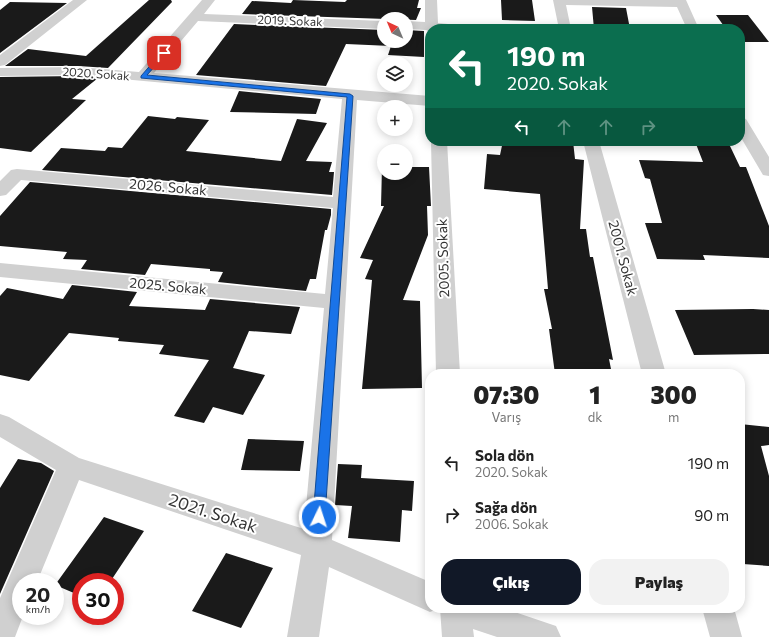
<!DOCTYPE html>
<html lang="tr">
<head>
<meta charset="utf-8">
<style>
	:root { --surface:#fff; --page:#f2f2f2; --text:#222; --muted:#767676; --accent:#111827 }
	body { margin:0; font-family:Commissioner,sans-serif; background:var(--page); color:var(--text); height:100vh; display:flex; flex-direction:column; font-size:15px; white-space:nowrap }
	* { box-sizing:border-box; margin:0 }
	p { font-size:13px; color:var(--muted) }
	.icon { flex:none; width:22px; height:22px; fill:none; stroke:currentColor; stroke-width:2; stroke-linecap:round; stroke-linejoin:round }
	.map { position:relative; flex:1; overflow:hidden }
	.drawer { position:absolute; left:425px; top:369px; width:320px; height:244px; display:flex; flex-direction:column; background:var(--surface); border-radius:16px; box-shadow:0 2px 10px #0003 }
	.drawer>* { flex:none }
	.guide { position:absolute; left:425px; top:24px; width:320px; height:122px; border-radius:16px; box-shadow:0 2px 10px #0003; background:#0b6e4f; color:#fff; overflow:hidden }
	.needle { width:26px; rotate:316deg }
	.controls { position:absolute; left:377px; top:12px; display:grid; gap:8px }
	.controls a { display:grid; place-items:center; width:36px; height:36px; border-radius:50%; background:var(--surface); box-shadow:0 2px 10px #0003; font-size:20px }
	.speed { position:absolute; left:12px; top:573px; display:flex; gap:8px; font-size:20px; font-weight:700; text-align:center }
	.speed>* { display:grid; place-content:center; width:52px; height:52px; border-radius:50%; background:var(--surface); box-shadow:0 2px 10px #0003; line-height:1 }
	.speed small { font-size:10px; font-weight:400 }
	.speed .limit { border:6px solid #d22; background:#fff; color:#111 }
	.pin { position:absolute; display:grid; place-items:center; width:34px; height:34px; color:#fff; margin:-17px; border-radius:8px; box-shadow:0 2px 6px #0006 }
	.me { position:absolute; width:44px; margin:-22px; rotate:4deg; stroke-linejoin:round; filter:drop-shadow(0 0 3px #0008) }
	.turn { display:flex; align-items:center; gap:14px; height:84px; padding:0 16px; font-size:18px }
	.turn .icon { width:52px; height:52px; stroke-width:2.5 }
	.turn b { display:block; font-size:28px; line-height:34px }
	.lanes { display:flex; align-items:center; height:38px; padding:0 16px; background:#0003; justify-content:center; gap:20px; direction:ltr }
	.lanes .off { opacity:.35 }
	.eta { display:flex; justify-content:space-evenly; align-items:center; height:68px; text-align:center }
	.eta b { font-size:24px; font-weight:800; line-height:28px }
	.action { display:flex; gap:8px; margin-top:auto; padding:8px 16px }
	.action a { flex:1; height:46px; border-radius:16px; background:var(--accent); color:#fff; font-size:16px; font-weight:800; line-height:46px; text-align:center }
	.action a+a { background:var(--page); color:var(--text) }
	ul { padding:0; list-style:none }
	li { display:flex; align-items:center; gap:12px; height:52px; padding:0 16px }
	li div { flex:1 }
	li b { display:block; font-size:15px }
	li em { font-style:normal }
	.map>svg:first-child { display:block }
	.building { fill:#1a1a1a }
	.lines { fill:none; stroke-linecap:round; stroke-linejoin:round }
	.minor { fill:#d0d0d0; fill-rule:evenodd }
	.route { fill:#1a73e8; stroke:#114b97 }
	.labels { text-anchor:middle; stroke-width:4; stroke-linejoin:round; paint-order:stroke }
	.far-street-label { font-size:12px; fill:#333; stroke:#fff }
	.street-label { font-size:14px; fill:#333; stroke:#fff }
	.near-street-label { font-size:17px; fill:#333; stroke:#fff }
</style>
</head>
<body>
<div class="map">
<svg width="769" height="637" viewBox="0 0 769 637">
	<rect width="100%" height="100%" fill="#fff"/>
	<path class="building" d="M149,0H171L172,2L108,68L78,66H5L28,49L86,56Z
		M293,0L345,2L347,0H419L417,8H421L416,20L242,14L252,1L291,3Z
		M501,0H532L535,21L502,20Z
		M10,2L67,3L0,53V10Z
		M592,7L626,8L630,29H594Z
		M716,15H748L769,42H740V29H726Z
		M234,24L384,30V41H406V30L424,31V57L388,55L391,46L346,44L326,86L196,75Z
		M78,76L98,78L72,99L86,100L31,152L0,148V77Z
		M239,91L321,99L316,114L230,112Z
		M148,116L175,119L177,117L209,120L186,151L281,161L297,119L327,123L306,161L332,162L329,172H334L332,195L42,170L61,148L105,151L108,147L122,148Z
		M503,141H573L575,159L584,160L580,229H586L590,257H593L613,360L609,359L612,374H555L549,329H552L544,289H548L540,194L484,189L487,154L500,155Z
		M696,144L730,146L740,167H746L769,226V258L703,255L705,260L657,259L645,223H662L650,179L645,178L639,160L703,162Z
		M382,167H384V173H406V167H429L431,206H427L428,235L403,300L420,301L422,388L362,389L372,280L365,279L373,260L360,258L384,206H381Z
		M30,182L331,209V215L327,230H325L316,279H310L306,291L218,282L223,272L210,271V269L151,264L145,275L81,269L87,260L63,259L67,252L0,246V216Z
		M72,285L137,292L129,306L205,310L210,299L300,307L291,334L249,331L233,368L265,375L243,415L213,407L204,423L174,416L209,360L159,354L164,345L118,341L119,338L69,333L29,381L0,375V296L7,288L63,299Z
		M753,309L769,310V354L694,355L675,310Z
		M740,424L769,427V445L761,446L769,476V566L743,564L740,551Z
		M248,439L304,441L300,471L241,470Z
		M18,459L41,463L54,471L0,594V488Z
		M338,464L362,465L361,478L414,481L412,511L402,510L400,542L348,538L352,506L335,505Z
		M104,517L144,531L110,582H81V596L55,585Z
		M226,553L273,568L241,628L192,611Z"/>
	<g class="lines">
		<path class="minor" d="M73,0H87L5,65L0,66V55Z
			M202,0H215L204,14L384,21V29L198,21L154,73L430,96V106L357,100L332,540L430,582V608H503L556,626L561,637H497L473,629L474,637H442L440,608L430,612L329,567L319,637H287L301,555L79,480L37,582H21V616H23L15,637H0V598L56,470L0,437V414L9,417L79,458L304,529L324,308L0,277V263L325,294L333,208L21,180L6,195L0,196V181L11,170L17,169L333,197L342,99L78,75L0,76V68L78,67L139,72Z
			M425,0H437L438,23L468,26L469,29H430V32L426,30L406,29V21L425,22Z
			M553,0H686L699,29H687L677,7L566,5L571,29H559Z
			M740,117L746,119L769,157V176L763,175L740,136Z
			M431,141H447L460,374H436Z
			M583,141H599L666,374H642Z
			M702,608H734L742,637H710Z"/>
	</g>
	<path class="route" d="M162,52L167,53L147,75L350,94L353,96L325,517L323,520L319,522L315,520L313,517L347,97L141,78V76Z"/>
	<g class="labels">
		<g class="far-street-label">
			<text transform="translate(290 21) rotate(2)" y="4">2019. Sokak</text>
			<text transform="translate(96 74) rotate(4)" y="4">2020. Sokak</text>
		</g>
		<g class="street-label">
			<text transform="translate(168 187) rotate(5)" y="5">2026. Sokak</text>
			<text transform="translate(443 258) rotate(-92)" y="5">2005. Sokak</text>
			<text transform="translate(623 258) rotate(75)" y="5">2001. Sokak</text>
			<text transform="translate(168 286) rotate(5)" y="5">2025. Sokak</text>
		</g>
		<g class="near-street-label">
			<text transform="translate(213 513) rotate(18)" y="6">2021. Sokak</text>
		</g>
	</g>
</svg>
<div class="controls">
<a><svg class="needle" viewBox="-14 -14 28 28"><path d="M0-13l5 13h-10z" fill="#e53935"/><path d="M0 13l5-13h-10z" fill="#767676"/></svg></a>
<a><svg class="icon" aria-label="layers" viewBox="0 0 24 24"><path d="M12 4l9 5-9 5-9-5zM3 14l9 5 9-5"/></svg></a>
<a>+</a>
<a>−</a>
</div>
<div class="speed"><div>20<small>km/h</small></div><div class="limit">30</div></div>
<div class="pin" style="left:164px;top:53px;background:#d93025"><svg class="icon" aria-label="arrive" viewBox="0 0 24 24"><path d="M6 21V4h12l-3 4 3 4H6"/></svg></div>
<svg class="me" style="left:319px;top:517px" viewBox="-20 -20 40 40"><circle r="17" fill="#1a73e8" stroke="#fff" stroke-width="3"/><path d="M0-11L8 9 0 5-8 9z" fill="#fff"/></svg>
<div class="guide">
<div class="turn"><svg class="icon" aria-label="left" viewBox="0 0 24 24"><path d="M17 20v-9H6M10 6l-5 5 5 5"/></svg><div><b>190 m</b>2020. Sokak</div></div>
<div class="lanes"><svg class="icon" aria-label="left" viewBox="0 0 24 24"><path d="M17 20v-9H6M10 6l-5 5 5 5"/></svg><svg class="icon off" aria-label="ahead" viewBox="0 0 24 24"><path d="M12 20V5M6 11l6-6 6 6"/></svg><svg class="icon off" aria-label="ahead" viewBox="0 0 24 24"><path d="M12 20V5M6 11l6-6 6 6"/></svg><svg class="icon off" aria-label="right" viewBox="0 0 24 24"><path d="M7 20v-9h11M14 6l5 5-5 5"/></svg></div>
</div>
<section class="drawer">
<div class="eta">
<div><b>07:30</b><p>Varış</p></div>
<div><b>1</b><p>dk</p></div>
<div><b>300</b><p>m</p></div>
</div>
<ul>
<li><svg class="icon" aria-label="left" viewBox="0 0 24 24"><path d="M17 20v-9H6M10 6l-5 5 5 5"/></svg><div><b>Sola dön</b><p>2020. Sokak</p></div><em>190 m</em></li>
<li><svg class="icon" aria-label="right" viewBox="0 0 24 24"><path d="M7 20v-9h11M14 6l5 5-5 5"/></svg><div><b>Sağa dön</b><p>2006. Sokak</p></div><em>90 m</em></li>
</ul>
<div class="action"><a>Çıkış</a><a>Paylaş</a></div>
</section>
</div>
</body>
</html>
